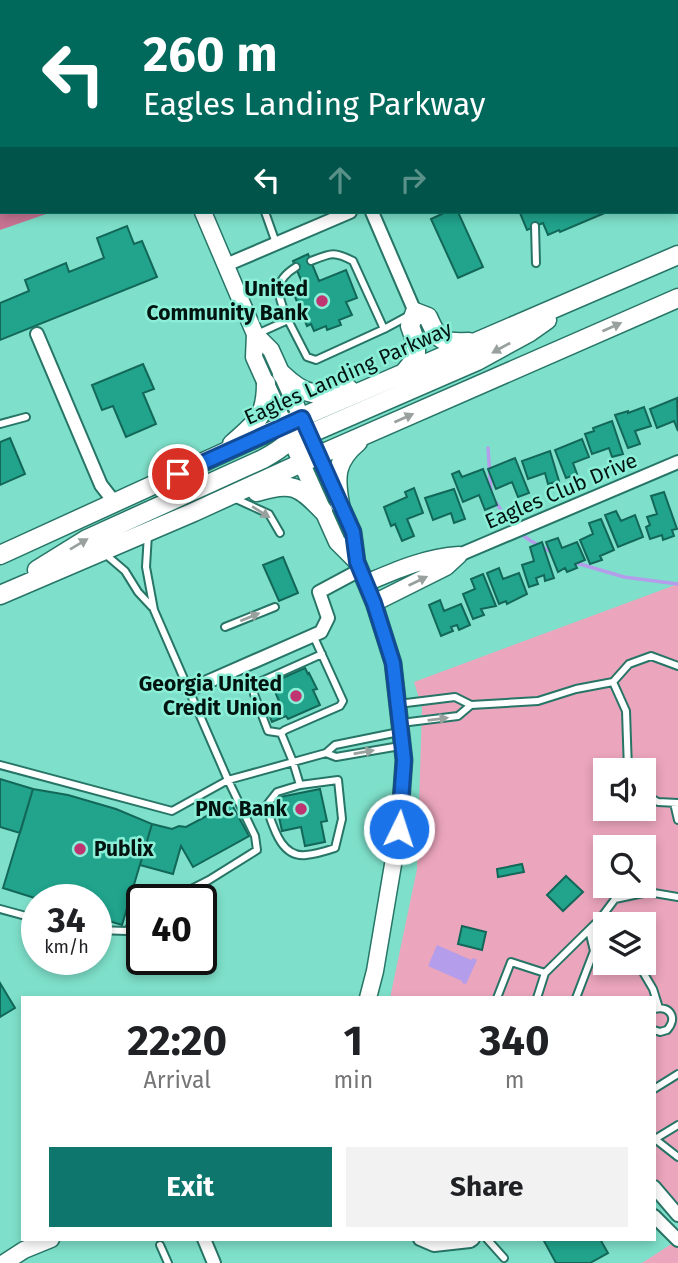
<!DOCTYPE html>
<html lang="en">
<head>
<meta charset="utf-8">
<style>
	:root { --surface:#fff; --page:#f2f2f2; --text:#202124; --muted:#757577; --accent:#0f766e }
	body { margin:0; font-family:"Fira Sans",sans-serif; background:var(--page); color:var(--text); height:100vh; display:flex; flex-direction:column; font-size:26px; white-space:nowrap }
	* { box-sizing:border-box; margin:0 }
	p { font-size:23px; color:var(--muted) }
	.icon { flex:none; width:38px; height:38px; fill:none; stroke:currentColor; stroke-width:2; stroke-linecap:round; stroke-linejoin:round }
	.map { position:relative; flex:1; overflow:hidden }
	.drawer { position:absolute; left:21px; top:996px; width:635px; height:245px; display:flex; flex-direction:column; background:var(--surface); border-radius:0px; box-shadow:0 4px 10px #0003 }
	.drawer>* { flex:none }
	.banner { position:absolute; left:0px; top:0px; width:679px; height:214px; box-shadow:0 4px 10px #0003; background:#00695c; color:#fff; overflow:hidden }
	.tools { position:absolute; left:593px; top:758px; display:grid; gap:14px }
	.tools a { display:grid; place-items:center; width:63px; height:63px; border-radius:0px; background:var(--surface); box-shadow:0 4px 10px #0003; font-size:35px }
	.speed { position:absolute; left:21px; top:884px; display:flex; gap:14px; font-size:35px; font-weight:700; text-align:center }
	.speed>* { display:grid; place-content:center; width:91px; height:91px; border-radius:50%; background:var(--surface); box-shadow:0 4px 10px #0003; line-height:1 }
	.speed small { font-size:18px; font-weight:400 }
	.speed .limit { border:4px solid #111; border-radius:10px; background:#fff; color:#111 }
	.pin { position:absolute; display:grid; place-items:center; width:60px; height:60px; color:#fff; margin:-30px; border:4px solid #fff; border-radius:50%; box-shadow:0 2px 7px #0007 }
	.me { position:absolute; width:77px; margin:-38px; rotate:4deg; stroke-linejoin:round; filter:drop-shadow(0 0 5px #0008) }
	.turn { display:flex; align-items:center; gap:24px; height:147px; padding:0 28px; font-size:32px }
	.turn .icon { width:91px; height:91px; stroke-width:2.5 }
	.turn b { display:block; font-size:49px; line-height:60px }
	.lanes { display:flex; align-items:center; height:66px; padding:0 28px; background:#0003; justify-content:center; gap:35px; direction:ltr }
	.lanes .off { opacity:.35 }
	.eta { display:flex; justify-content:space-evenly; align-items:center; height:119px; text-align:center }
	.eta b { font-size:42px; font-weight:700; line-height:49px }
	.primary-button { display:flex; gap:14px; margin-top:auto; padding:14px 28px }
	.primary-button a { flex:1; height:80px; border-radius:0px; background:var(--accent); color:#fff; font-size:28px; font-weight:700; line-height:80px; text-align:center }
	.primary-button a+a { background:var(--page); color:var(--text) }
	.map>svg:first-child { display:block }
	.green { fill:#eba5bc; fill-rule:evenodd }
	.forest { fill:#c87492 }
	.water { fill:#b49dea }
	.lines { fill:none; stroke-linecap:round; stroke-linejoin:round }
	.stream { stroke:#b49dea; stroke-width:3.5 }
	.building { fill:#21a38c; stroke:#136758; stroke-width:2 }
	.service-casing { stroke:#277566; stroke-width:10 }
	.minor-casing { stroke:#277566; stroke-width:16 }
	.tertiary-casing { stroke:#277566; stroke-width:19 }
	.secondary-casing { stroke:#277566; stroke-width:21 }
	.service { stroke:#fff; stroke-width:6 }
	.minor { stroke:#fff; stroke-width:12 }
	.tertiary { stroke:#fff; stroke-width:16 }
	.secondary { stroke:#fff; stroke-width:18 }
	.oneway { fill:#99a19f }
	.route-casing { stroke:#114b97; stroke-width:18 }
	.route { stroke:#1a73e8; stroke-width:12 }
	.poi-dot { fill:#be3572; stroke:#8beed7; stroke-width:2.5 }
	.labels { text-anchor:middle; stroke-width:5; stroke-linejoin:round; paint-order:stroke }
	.poi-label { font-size:21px; font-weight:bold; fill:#011410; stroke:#8beed7; text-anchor:end }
	.street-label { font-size:21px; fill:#011410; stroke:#8beed7 }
</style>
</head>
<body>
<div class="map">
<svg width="678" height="1263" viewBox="0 0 678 1263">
	<rect width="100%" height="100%" fill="#7ee0ca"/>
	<path class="green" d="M678,584V1205L655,1181L654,998H390L417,869L422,708L414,682ZM606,770H644V808H606ZM606,847H644V886H606ZM606,924H644V962H606Z
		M678,1238V1263H642L676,1241Z"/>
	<path class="forest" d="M0,83L2,86V212H52L0,230Z"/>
	<path class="water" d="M437,945L471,960L473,958L477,960L466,984L462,983V981L428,966Z"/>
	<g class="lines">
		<path class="stream" d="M488,448L491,491
			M495,501L507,519L516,528
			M521,534L531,541L553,553
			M573,562L624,577L678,584"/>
	</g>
	<path class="building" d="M446,212H458L483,267L458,278L431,219Z
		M522,212H607L560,232L559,230L548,235L543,223L527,230L520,213Z
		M127,226L134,244L142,241L157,277L0,340V303L29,291L25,280L66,263L69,272L104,258L97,238Z
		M308,254L319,281L346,270L357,298L346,302L352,315L339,320L341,325L327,330L326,326L314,331L311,324L307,326L293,292L304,287L293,261Z
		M143,364L154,389L143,393L156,424L126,437L113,406L102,410L92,385Z
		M677,398L678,431L674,421L657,428L650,409Z
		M644,407L651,426L635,431L640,444L628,448L615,415L628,411V413Z
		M612,421L623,454L612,457L609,448L592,454L585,434L594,431L593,428Z
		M10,438L25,474L0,485V442Z
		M582,439L589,457L573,463L577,474L566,478L555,450Z
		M550,451L559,481L548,484L545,473L528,479L522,461Z
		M515,458L529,493L518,497L512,482L496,489L488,469Z
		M483,469L497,505L485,510L479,495L463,502L452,474L459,471L462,477Z
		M414,488L423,513L407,519L414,536L402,541L395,524L391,526L384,507L407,497L405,492Z
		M454,489L465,519L454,523L451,513L433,520L425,498Z
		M664,492L677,529L672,530L674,536L663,540L662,535L650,539L646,527L650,525L647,517L657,514L651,496Z
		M616,511L621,521L635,515L643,537L618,547L605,515Z
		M601,519L614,550L600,556L602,560L590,564L580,540L593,534L589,523Z
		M558,538L562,548L577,542L585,560L575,564L577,568L567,572L565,568L558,572L546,542Z
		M542,542L554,578L545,581L544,575L536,578L538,584L529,587L522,565L534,561L530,547Z
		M283,557L298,593L279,601L263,565Z
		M499,568L503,579L519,573L527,594L507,604L506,601L499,604L487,573Z
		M483,574L496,606L481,609L484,615L473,619L463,594L475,589L471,579Z
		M440,600L444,611L461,604L470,625L459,630L457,625L451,627L453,631L441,636L429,605Z
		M305,668L308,674L309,673L317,689L313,690L320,705L288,719L286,716L272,722L266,707L279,701L273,687L280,684L278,680Z
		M0,779L33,789L20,833L0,827Z
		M33,789L68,795L116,809L152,824L122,925L96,917V900H41L3,888Z
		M320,789L327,821L321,822L325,842L305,846L301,827L282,831L275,798Z
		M231,803L249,836L193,867L181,846L173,874L140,865L152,824L172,829L179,826L186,827Z
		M522,864L524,872L498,877L497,869Z
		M566,876L583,892L563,911L547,895Z
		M462,926L486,932L482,950L458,944Z
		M0,983L15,1008L0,1017Z
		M548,1239H600L608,1253L590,1263H556L544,1241Z"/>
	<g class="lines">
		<defs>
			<path id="service" d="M265,212L276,243
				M535,226L536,263
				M288,320C279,297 270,283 296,267
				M384,329L410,315
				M257,334L288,320L307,357L316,360L384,329L353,261C334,251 331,253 311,261
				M0,424L26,417
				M236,499L269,514L280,533
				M104,553L125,571L138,592L152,607
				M225,627L275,607
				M613,682L626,711L628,770
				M398,704L455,697L471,705L538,701L576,689L613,682L629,664L651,656L678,666
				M401,723L458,716L471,705
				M281,733L268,731L254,694L253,685L322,654
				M326,753L336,757L400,746
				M0,765L172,811L228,780L154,610L146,567L148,534
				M338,780L342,819L335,848C326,851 316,854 306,855C280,858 273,825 266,806L277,792L300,785Z
				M300,785L293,762L281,733L285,730L340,706L343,701L313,635
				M644,794L658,802L678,803
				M674,803L678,820
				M170,900L209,880L257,850L255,836L228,780L326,753L335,745L399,732
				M0,909L37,919
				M96,930L127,931L142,913
				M637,962L653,989L659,1008
				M497,998L511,962L545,973L600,919L615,899L648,892L678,897
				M537,998L545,973
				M576,998L594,951L589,930L606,938
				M654,1009C670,1005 678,1018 667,1030L660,1032L654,1030
				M654,1089L678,1074
				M654,1138L655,1139L678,1125
				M655,1139L678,1157
				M487,1239L504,1258
				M160,1245L168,1263"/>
			<path id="minor" d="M677,107L678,109
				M372,212L415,312
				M226,265L350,212
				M37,334L101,485L115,503
				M459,555L678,462
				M189,690L321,632L328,618L319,592L360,570
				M654,1187L678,1215
				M654,1216L678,1240
				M204,1239L214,1263
				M420,1239L434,1245L470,1241L473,1239"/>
			<path id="tertiary" d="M99,0L100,2
				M203,212L255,334L271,350L353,532L357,562L374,603L393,663L404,760L399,829L375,971L368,998
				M255,334L254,357L337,542L357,562
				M366,583C397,570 426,557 459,555
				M374,603L446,567L459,555
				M4,1263L24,1250L51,1239"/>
			<path id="secondary" d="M282,374C307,398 317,396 349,389
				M403,374L412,363L416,353V343L410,326L415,312L428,317C439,342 441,343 469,342
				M232,444C256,422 266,418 266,383
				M301,463L302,441L309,434L477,361L530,332L547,320
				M257,492C292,481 299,486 323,511
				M340,504C335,477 335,461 358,442
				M0,555L302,417L678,255
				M37,570L87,539L263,459C287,446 290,442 302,417
				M0,595L194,512L319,455L678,298"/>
		</defs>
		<use href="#service" class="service-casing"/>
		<use href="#minor" class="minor-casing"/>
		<use href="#tertiary" class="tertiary-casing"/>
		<use href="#secondary" class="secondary-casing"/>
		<use href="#service" class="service"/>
		<use href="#minor" class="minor"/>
		<use href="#tertiary" class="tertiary"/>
		<use href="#secondary" class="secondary"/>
	</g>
	<defs><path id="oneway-solid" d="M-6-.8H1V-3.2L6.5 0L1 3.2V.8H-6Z" transform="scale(1.75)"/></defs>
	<g class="oneway">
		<use href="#oneway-solid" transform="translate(612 327) rotate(-24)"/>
		<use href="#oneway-solid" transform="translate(501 348) rotate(151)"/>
		<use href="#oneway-solid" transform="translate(404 418) rotate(-24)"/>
		<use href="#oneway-solid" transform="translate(261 512) rotate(32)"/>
		<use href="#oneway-solid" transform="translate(79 544) rotate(-31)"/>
		<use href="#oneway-solid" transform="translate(418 581) rotate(-26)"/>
		<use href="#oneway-solid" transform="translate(250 617) rotate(-22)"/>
		<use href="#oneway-solid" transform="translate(438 719) rotate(-7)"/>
		<use href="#oneway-solid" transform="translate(364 752) rotate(-10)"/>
	</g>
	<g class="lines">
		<defs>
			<path id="route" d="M178,474L302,418L353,532L357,562L374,603L393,663L404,760L399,829"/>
		</defs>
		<use href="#route" class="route-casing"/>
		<use href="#route" class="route"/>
	</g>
	<g class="poi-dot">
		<circle cx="322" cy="301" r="7"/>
		<circle cx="296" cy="696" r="7"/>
		<circle cx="301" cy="809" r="7"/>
		<circle cx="80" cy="849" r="7"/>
	</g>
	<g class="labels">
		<g class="poi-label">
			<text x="308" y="296">United<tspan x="308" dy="24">Community Bank</tspan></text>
			<text x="282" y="691">Georgia United<tspan x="282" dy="24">Credit Union</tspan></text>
			<text x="287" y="816">PNC Bank</text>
			<text x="94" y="856" text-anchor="start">Publix</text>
		</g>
		<g class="street-label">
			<text transform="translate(348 373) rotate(-24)" y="7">Eagles Landing Parkway</text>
			<text transform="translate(561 491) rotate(-23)" y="7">Eagles Club Drive</text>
		</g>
	</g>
</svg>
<div class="tools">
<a><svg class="icon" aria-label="sound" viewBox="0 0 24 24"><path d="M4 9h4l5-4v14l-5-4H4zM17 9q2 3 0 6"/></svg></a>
<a><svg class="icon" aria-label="search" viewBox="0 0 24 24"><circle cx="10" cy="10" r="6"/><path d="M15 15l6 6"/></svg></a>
<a><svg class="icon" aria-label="layers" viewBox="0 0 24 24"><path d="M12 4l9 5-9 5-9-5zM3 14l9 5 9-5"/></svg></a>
</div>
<div class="speed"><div>34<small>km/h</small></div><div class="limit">40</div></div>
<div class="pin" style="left:178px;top:474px;background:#d93025"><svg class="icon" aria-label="arrive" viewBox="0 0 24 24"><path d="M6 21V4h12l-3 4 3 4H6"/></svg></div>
<svg class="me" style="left:399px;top:829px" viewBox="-20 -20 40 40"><circle r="17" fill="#1a73e8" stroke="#fff" stroke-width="3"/><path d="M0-11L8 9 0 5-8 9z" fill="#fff"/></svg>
<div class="banner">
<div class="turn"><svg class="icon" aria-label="left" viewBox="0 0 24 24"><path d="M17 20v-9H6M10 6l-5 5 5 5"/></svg><div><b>260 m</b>Eagles Landing Parkway</div></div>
<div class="lanes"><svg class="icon" aria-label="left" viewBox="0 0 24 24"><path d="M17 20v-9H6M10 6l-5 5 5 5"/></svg><svg class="icon off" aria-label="ahead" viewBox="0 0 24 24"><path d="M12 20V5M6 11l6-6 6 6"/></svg><svg class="icon off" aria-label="right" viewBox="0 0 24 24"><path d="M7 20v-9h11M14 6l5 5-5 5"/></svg></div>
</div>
<section class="drawer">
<div class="eta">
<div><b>22:20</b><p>Arrival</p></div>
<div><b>1</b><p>min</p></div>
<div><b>340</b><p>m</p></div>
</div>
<div class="primary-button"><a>Exit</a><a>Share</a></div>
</section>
</div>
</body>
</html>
